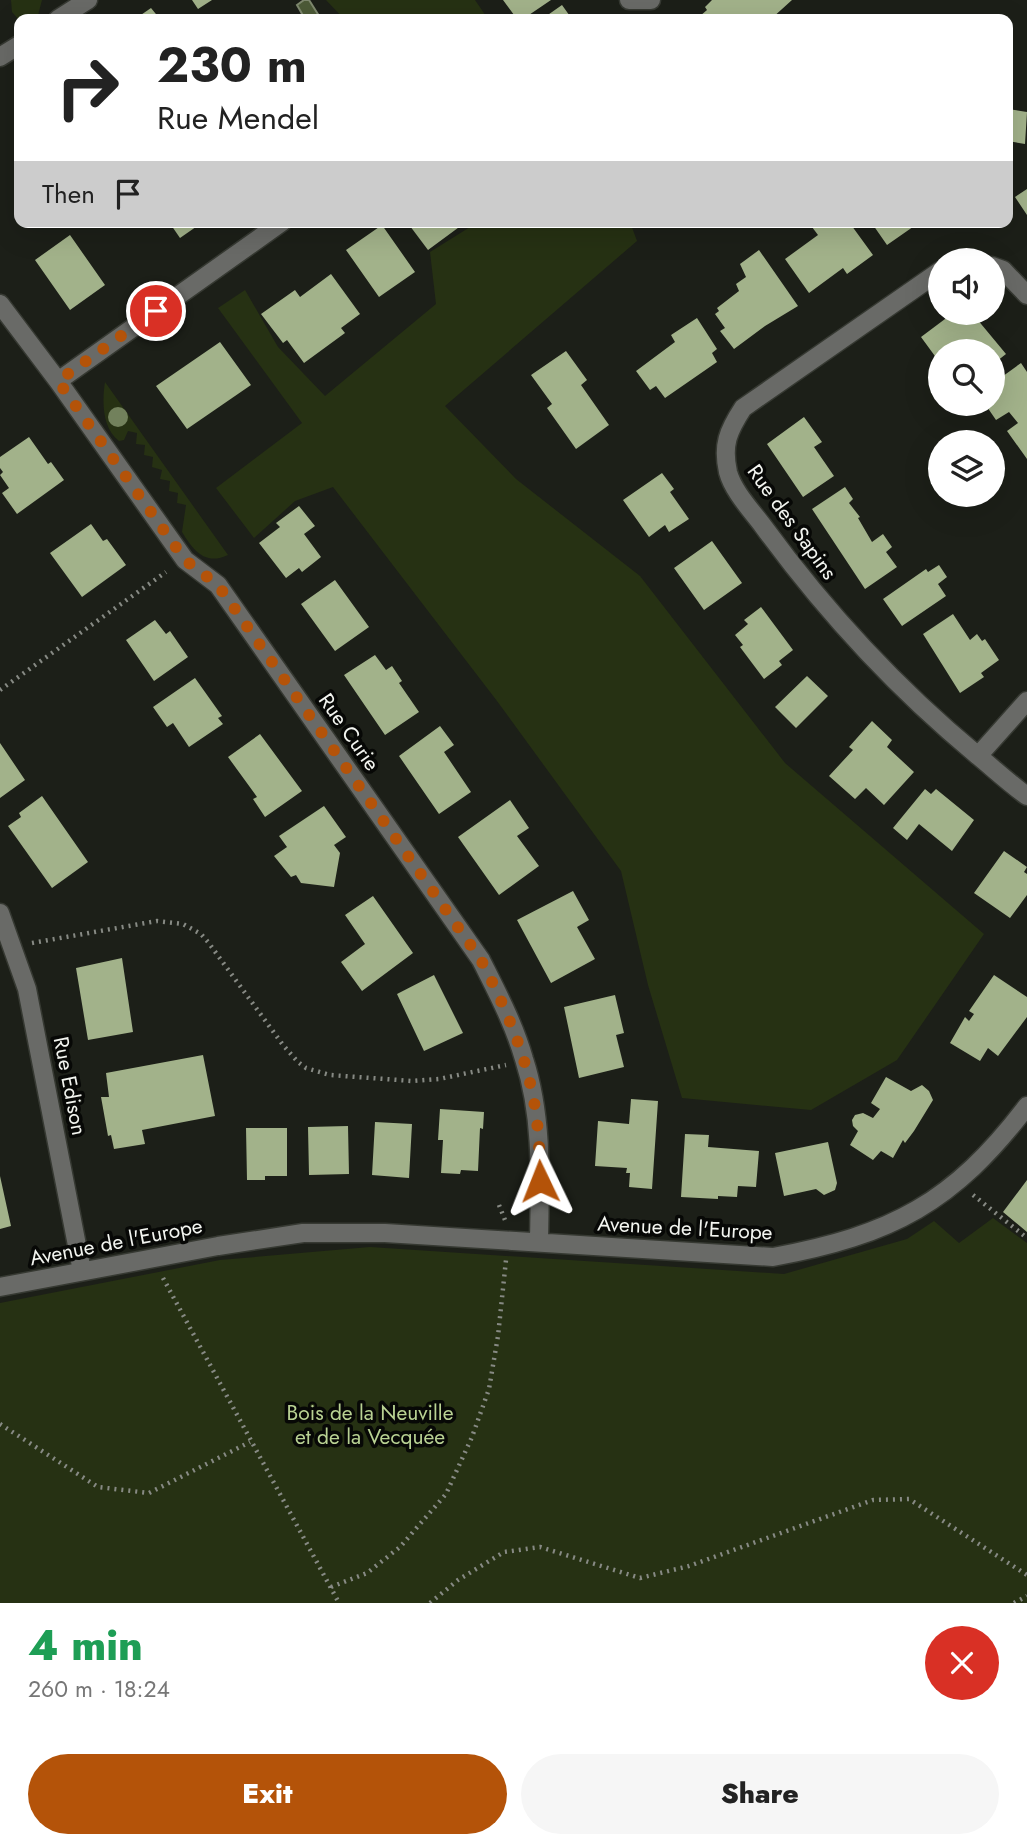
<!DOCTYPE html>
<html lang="en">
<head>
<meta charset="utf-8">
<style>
	:root { --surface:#fff; --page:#f6f6f6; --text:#222; --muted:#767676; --accent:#b45309 }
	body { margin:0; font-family:Jost,sans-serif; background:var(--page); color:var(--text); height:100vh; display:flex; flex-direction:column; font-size:26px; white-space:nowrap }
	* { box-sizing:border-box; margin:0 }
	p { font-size:23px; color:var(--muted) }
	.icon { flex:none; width:38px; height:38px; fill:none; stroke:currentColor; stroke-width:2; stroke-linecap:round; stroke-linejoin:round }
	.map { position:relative; height:1603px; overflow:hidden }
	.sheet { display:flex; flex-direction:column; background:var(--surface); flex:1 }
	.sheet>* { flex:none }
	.hud { position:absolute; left:14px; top:14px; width:999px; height:214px; border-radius:14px; box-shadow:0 7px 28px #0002; background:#fff; color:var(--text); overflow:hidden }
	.tools { position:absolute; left:928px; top:248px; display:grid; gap:14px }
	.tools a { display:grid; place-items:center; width:77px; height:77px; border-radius:50%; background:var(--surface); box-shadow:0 7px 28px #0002; font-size:35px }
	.pin { position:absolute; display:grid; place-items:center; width:60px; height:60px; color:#fff; margin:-30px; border:4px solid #fff; border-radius:50%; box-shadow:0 2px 7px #0007 }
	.me { position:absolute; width:77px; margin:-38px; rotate:358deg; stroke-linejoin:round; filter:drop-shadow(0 0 5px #0008) }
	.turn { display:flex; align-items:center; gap:24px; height:147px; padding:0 28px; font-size:32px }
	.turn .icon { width:91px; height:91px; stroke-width:2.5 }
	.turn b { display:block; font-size:49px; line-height:60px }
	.then { display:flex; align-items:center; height:66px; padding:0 28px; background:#0003; gap:14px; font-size:26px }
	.round { display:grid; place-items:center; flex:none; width:74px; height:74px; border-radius:37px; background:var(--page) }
	.overview { display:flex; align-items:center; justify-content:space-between; height:119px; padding:0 28px }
	h1 { font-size:42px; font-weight:800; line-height:52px; color:#1e9e55 }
	.primary-button { display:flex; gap:14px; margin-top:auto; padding:14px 28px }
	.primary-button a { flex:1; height:80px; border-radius:42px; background:var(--accent); color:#fff; font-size:28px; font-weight:800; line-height:80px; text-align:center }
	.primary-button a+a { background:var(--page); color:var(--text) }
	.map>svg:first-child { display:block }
	.green { fill:#263113 }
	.water { fill:#4c5a37; stroke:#7e886e; stroke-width:2 }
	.building { fill:#a2b28a }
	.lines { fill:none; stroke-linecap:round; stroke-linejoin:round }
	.minor-casing { stroke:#363932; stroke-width:21 }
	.path { stroke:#878a84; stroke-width:4.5; stroke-dasharray:2 5; stroke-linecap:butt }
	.minor { stroke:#696a67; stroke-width:18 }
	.tree { fill:#72815c }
	.route { stroke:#b45309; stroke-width:12; stroke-dasharray:0 21.6 }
	.labels { text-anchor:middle; stroke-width:7; stroke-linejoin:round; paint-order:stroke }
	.street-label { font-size:21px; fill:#f3f5f0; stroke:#070806 }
	.park-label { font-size:21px; fill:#b9d293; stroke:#070806 }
</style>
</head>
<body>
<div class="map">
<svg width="1027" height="1603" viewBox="0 0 1027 1603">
	<rect width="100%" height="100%" fill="#1c1f18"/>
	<path class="green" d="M11,0H42L37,19L19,20L12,12Z
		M326,0H475L488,19H344Z
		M478,222H630L637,241L445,406L516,479L640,576L785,763L984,934L897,1060L811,1110L682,1098L648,985L621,871L497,701L333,487L295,501L254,538L216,488L302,423L218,308L245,290L278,347L325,396L436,304L430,252Z
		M105,382L228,555C205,566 193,550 182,532L186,505L177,503L178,493L169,491L170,481L160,479L162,470L152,467L153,457L144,455L145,445L136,444L137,433L128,431L124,440L119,441C102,428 102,401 105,382Z
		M993,1218L1027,1243V1603H0V1303L220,1260L370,1247L784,1274L907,1239L934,1221L959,1243Z"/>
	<path class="water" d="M304,0H309L321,19H305L297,5Z"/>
	<path class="building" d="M192,0H212L198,9Z
		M503,0H551L523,19H517Z
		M712,0H792L771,19H703L700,16L707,10L705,7Z
		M562,5L572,19H542Z
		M151,8L160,19H135Z
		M1008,109L1027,112L1025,144L1008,141Z
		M1027,189V215L1015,197Z
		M169,222H203L180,238Z
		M407,222H466L428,250Z
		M818,222H849L873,255L847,274L843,268L809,293L785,259L818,235L812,227Z
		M871,222H920L887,245Z
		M382,225L415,272L379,297L346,250Z
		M70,235L105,285L70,310L35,260Z
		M759,250L798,306L765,326L734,349L720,331L725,328L715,314L719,311L717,308L739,291L736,284L746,277L740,264Z
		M331,274L360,314L341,328L345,333L304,363L287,340L283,343L261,314L295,290L300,297Z
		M953,313H972L1006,354L992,365V352H940V363L921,337Z
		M697,318L717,349L712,353L717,362L665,398L656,386L650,390L636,371L675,342L671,335Z
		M220,342L251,385L187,429L156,386Z
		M566,351L587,380L581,385L609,425L576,449L547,408L552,404L531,375Z
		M1021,363L1027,372V459L1007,431L1018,423L1009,412L996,420L985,404H992V384Z
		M804,417L822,442L814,447L834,476L803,497L767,444Z
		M29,437L48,464L51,462L64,480L17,514L2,493L9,488L0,475L3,472L0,468V457Z
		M662,473L674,489L670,492L689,519L669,532L665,525L649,537L623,500Z
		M845,487L853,499L849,503L860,517L858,518L872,542L883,534L892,547L886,552L897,567L865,589L812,509Z
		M299,506L315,526L304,534L321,557L302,572L299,568L286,578L259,543L280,527L276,523Z
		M91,524L103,541L107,539L126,565L82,597L50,553Z
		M712,541L742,583L704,610L674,568Z
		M939,565L947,577L938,584L946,596L902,626L883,599L926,569L928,572Z
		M335,580L369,627L335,651L301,604Z
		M761,607L793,650L779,661L782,665L764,679L740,647L743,645L735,635L748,624L744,620Z
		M953,614L970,640L977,634L982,641L985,639L999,660L981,673L984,677L960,693L923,634Z
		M155,620L166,634L170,631L188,657L154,681L126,640Z
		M375,655L386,670L392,666L402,681L399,683L419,712L385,735L344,675Z
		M807,676L828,696L796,728L775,707Z
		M195,678L222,716L218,718L223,724L189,747L173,723L167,727L153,707Z
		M872,721L892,740L887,747L914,772L884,805L866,788L855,799L829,776L853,750L849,747Z
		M440,726L454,745L444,752L471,792L439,814L399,756Z
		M260,734L302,791L265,817L253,799L257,797L228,757Z
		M0,743L25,780L0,798Z
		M925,789L931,794L936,789L974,820L952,851L919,824L907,840L893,828Z
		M42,796L88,862L52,888L8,826L21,817L19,813Z
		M510,800L529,828L517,836L539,866L499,895L458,837Z
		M324,806L346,837L334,845L340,853L334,887L301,883L296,875L291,877L274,856L287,847L279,836Z
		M1004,851L1027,867L1024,872L1027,874V895L1010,918L974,893Z
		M573,891L589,920L577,927L595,959L551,983L517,920Z
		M373,896L413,953L362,991L341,962L365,944L345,915Z
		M122,958L133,1032L88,1040L76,968Z
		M434,975L463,1033L424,1051L397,994Z
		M994,975L1027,997V1017L998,1056L988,1048L980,1061L950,1043L965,1017L969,1021L974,1014L969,1011Z
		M615,995L624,1033L616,1035L624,1067L579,1078L564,1007Z
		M203,1055L215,1116L142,1130L145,1144L114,1149L111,1135L108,1136L101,1097H109L106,1073Z
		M886,1077L911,1091L922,1085L929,1091L933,1100L914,1131L905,1143L903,1140L893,1158L881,1151L873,1160L850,1145L858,1131L853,1126L852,1120L855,1115L863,1113L873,1118L880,1109L871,1103Z
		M631,1099L658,1101L652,1189L629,1187L630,1173H626L627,1168L595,1166L598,1121L629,1124Z
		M440,1109L484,1112L483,1129L480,1128L478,1171L461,1170L460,1174L441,1173L443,1140H438Z
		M375,1122L412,1124L409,1178L372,1175Z
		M348,1126L349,1174L309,1175L308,1127Z
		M246,1128H287V1176H265V1180H247Z
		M685,1134L709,1135L708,1147L759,1151L756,1187L738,1186L737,1197L718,1196V1199L681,1197Z
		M828,1142L837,1183L835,1190L824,1195L816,1189L784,1196L775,1153Z
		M0,1176L11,1226L0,1229Z
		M1027,1180V1232L1003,1212Z"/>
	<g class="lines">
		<defs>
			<path id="minor" d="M629,0H651
				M58,19L88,0
				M0,57L19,45
				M992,266L1003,270L1027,295
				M940,271L743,408C728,431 722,445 728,472C733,491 751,510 763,526C825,611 896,688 977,755C994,769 1009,783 1027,796
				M0,304L58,381L185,560L218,585L481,960C497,992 514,1024 524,1059C543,1117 540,1180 539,1241
				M58,381L282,222
				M978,756L1027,701
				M0,913L27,989L82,1271
				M0,1287L218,1246L303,1233H385L773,1257C892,1235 953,1203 1027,1106"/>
		</defs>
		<use href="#minor" class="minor-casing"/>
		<path class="path" d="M0,690L166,572
			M32,943L157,921L183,924L201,934L208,942L283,1045L298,1062L306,1068L330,1075L412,1081L439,1079L506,1065
			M973,1195L1027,1238
			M499,1205L505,1220
			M163,1278L339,1603
			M0,1424L98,1487L149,1493L250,1442
			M331,1587L367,1573L400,1547L446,1494L472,1437L489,1389L498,1336L506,1260
			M430,1603L458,1580L504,1552L540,1547L640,1578L689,1566L873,1500L909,1499L1027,1575
			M1014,1603L1027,1596"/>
		<use href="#minor" class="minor"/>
	</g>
	<circle class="tree" cx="118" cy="417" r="10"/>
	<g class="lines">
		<path class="route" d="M156,311L58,381L185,560L218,585L481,960C509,1014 533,1070 538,1132C540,1148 539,1164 540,1181"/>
	</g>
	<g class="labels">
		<g class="street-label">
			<text transform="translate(792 522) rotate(54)" y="7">Rue des Sapins</text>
			<text transform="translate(349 732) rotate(55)" y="7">Rue Curie</text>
			<text transform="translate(70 1086) rotate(79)" y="7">Rue Edison</text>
			<text transform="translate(685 1228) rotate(3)" y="7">Avenue de l'Europe</text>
			<text transform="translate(116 1242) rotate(-11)" y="7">Avenue de l'Europe</text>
		</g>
		<g class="park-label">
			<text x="370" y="1420">Bois de la Neuville<tspan x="370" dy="24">et de la Vecquée</tspan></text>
		</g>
	</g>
</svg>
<div class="tools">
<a><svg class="icon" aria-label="sound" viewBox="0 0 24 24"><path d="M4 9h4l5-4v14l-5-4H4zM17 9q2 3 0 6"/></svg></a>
<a><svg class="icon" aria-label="search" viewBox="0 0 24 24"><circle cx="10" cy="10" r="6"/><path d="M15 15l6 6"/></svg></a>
<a><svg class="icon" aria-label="layers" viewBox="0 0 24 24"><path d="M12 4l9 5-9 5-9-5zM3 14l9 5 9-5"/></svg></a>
</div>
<div class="pin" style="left:156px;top:311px;background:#d93025"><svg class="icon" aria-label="arrive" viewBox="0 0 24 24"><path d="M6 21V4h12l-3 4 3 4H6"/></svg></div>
<svg class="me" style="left:540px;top:1181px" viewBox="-20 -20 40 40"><path d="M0-17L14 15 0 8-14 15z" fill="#b45309" stroke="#fff" stroke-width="4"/></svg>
<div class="hud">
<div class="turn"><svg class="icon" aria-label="right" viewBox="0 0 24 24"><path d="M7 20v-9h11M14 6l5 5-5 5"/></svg><div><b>230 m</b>Rue Mendel</div></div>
<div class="then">Then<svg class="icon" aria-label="arrive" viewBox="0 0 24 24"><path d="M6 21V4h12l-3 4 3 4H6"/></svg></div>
</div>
</div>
<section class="sheet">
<div class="overview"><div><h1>4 min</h1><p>260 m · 18:24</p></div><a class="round" style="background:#d93025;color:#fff"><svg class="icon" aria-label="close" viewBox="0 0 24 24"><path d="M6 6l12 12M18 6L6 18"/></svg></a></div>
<div class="primary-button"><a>Exit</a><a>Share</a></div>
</section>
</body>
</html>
